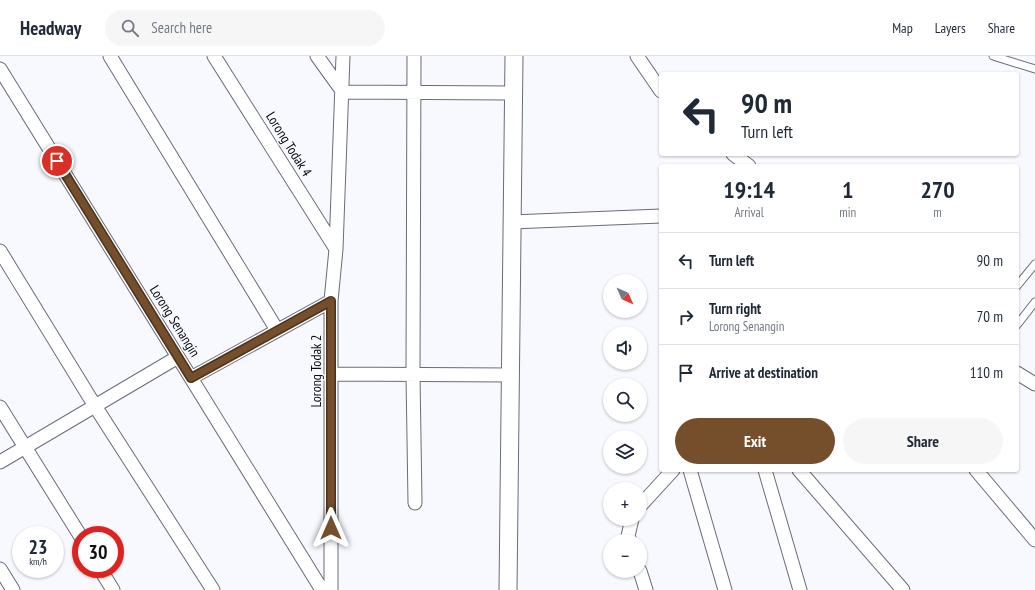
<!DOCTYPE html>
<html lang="en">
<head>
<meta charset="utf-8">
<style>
	:root { --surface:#fff; --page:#f6f6f7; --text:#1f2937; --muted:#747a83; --line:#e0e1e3; --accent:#754f2c }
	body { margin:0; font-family:"PT Sans Narrow",sans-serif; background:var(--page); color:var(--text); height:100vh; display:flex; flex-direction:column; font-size:15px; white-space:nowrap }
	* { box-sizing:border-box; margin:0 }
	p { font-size:13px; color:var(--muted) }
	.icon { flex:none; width:22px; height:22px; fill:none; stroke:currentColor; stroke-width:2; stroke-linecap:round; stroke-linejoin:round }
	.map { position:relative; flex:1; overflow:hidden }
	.details { position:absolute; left:659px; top:108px; width:360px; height:308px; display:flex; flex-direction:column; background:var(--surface); border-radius:4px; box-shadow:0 1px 3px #0004 }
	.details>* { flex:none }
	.top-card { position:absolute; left:659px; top:16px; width:360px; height:84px; border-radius:4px; box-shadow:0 1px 3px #0004; background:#fff; color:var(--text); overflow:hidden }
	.needle { width:26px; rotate:135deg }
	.fabs { position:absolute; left:603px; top:218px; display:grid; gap:8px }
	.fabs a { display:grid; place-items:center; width:44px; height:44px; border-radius:50%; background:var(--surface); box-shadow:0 1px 3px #0004; font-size:20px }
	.speed { position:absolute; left:12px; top:470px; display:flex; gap:8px; font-size:20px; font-weight:700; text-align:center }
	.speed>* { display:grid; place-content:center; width:52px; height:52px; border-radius:50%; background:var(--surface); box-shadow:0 1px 3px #0004; line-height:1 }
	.speed small { font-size:10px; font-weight:400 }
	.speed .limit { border:6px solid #d22; background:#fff; color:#111 }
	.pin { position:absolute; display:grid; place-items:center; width:34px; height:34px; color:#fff; margin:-17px; border:2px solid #fff; border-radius:50%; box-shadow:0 1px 4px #0007 }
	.me { position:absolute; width:44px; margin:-22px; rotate:0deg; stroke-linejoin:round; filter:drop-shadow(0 0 3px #0008) }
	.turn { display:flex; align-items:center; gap:14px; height:84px; padding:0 16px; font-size:18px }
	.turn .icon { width:52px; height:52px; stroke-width:2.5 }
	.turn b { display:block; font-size:28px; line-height:34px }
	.eta { display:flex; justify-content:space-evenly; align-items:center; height:68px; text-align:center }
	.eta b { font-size:24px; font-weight:800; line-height:28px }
	.primary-button { display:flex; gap:8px; margin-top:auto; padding:8px 16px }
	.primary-button a { flex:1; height:46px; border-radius:24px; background:var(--accent); color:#fff; font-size:16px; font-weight:800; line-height:46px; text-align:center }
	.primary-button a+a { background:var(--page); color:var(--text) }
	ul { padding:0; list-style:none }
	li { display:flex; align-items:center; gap:12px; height:56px; padding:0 16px; border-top:1px solid var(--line) }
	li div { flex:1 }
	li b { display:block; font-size:15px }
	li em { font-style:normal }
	header { display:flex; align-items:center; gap:24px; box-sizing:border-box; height:56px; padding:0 20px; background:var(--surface); border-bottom:1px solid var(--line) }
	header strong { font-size:19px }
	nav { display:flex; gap:22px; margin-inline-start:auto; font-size:14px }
	.search { width:280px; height:36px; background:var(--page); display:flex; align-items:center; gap:10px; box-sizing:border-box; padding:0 14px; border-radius:22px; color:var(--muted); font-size:15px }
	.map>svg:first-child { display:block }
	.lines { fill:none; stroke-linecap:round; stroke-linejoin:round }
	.service-casing { stroke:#696c79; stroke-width:9 }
	.minor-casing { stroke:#696c79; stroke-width:15 }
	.tertiary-casing { stroke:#696c79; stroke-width:19 }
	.service { stroke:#fff; stroke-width:7 }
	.minor { stroke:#fff; stroke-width:13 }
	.tertiary { stroke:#fff; stroke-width:17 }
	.route-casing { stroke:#4c331d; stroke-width:10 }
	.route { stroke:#754f2c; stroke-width:7 }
	.labels { text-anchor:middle; stroke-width:3; stroke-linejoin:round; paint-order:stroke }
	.street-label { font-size:14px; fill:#0b0c11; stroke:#f7f9ff }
</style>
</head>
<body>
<header>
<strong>Headway</strong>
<div class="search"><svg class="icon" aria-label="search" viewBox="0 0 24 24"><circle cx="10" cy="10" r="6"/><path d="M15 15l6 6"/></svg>Search here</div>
<nav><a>Map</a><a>Layers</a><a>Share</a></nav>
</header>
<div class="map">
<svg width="1035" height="534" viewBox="0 0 1035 534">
	<rect width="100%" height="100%" fill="#f7f9ff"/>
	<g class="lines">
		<defs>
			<path id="service" d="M993,0L1035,13
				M1017,230L1035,208
				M1017,269L1035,246"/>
			<path id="minor" d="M110,0L277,274
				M214,0L336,193
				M317,0L343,36L513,37
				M414,0L413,319L415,447
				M637,0L661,35
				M0,13L322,534
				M733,98L749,110
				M511,166L661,160
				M0,195L95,350L213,534
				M1017,317L1035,328
				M332,318L510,319
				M191,322L331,245
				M0,351L81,481
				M0,406L178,301
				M690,414L725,534
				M765,414L800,534
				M799,414L903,534
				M976,414L1035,484
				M640,450L673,414
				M630,485L628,480L632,463
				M0,513L13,534
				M100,513L113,534
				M640,515L646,534
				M331,534V245L336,193L343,0"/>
			<path id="tertiary" d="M508,534L514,0"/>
		</defs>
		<use href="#service" class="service-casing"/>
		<use href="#minor" class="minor-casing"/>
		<use href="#tertiary" class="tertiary-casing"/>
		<use href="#service" class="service"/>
		<use href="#minor" class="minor"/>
		<use href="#tertiary" class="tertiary"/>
	</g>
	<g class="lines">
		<defs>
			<path id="route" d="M57,105L191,322L331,245V472"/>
		</defs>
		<use href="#route" class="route-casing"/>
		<use href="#route" class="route"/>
	</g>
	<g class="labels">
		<g class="street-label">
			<text transform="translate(289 88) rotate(58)" y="5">Lorong Todak 4</text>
			<text transform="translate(175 265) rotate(58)" y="5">Lorong Senangin</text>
			<text transform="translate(316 315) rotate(-90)" y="5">Lorong Todak 2</text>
		</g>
	</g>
</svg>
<div class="fabs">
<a><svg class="needle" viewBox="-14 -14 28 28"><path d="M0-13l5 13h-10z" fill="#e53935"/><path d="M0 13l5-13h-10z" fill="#747a83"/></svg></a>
<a><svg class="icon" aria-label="sound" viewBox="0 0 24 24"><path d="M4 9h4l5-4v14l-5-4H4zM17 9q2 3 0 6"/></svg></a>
<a><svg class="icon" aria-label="search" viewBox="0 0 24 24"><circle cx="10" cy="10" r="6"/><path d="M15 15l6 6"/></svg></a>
<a><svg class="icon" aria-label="layers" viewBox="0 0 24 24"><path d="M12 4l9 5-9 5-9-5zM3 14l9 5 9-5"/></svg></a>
<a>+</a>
<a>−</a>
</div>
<div class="speed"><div>23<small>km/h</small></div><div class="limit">30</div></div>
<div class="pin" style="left:57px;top:105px;background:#d93025"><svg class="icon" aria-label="arrive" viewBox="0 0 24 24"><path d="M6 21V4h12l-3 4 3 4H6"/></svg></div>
<svg class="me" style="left:331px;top:472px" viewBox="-20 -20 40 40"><path d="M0-17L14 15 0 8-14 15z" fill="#754f2c" stroke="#fff" stroke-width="4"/></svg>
<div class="top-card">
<div class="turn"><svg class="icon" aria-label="left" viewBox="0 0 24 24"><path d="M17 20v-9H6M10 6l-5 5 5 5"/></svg><div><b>90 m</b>Turn left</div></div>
</div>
<section class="details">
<div class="eta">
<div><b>19:14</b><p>Arrival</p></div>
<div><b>1</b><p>min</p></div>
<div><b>270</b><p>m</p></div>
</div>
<ul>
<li><svg class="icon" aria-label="left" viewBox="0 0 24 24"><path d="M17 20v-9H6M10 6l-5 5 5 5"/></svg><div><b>Turn left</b></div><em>90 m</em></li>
<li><svg class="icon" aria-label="right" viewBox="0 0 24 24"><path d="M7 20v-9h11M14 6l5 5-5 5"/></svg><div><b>Turn right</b><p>Lorong Senangin</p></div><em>70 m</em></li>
<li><svg class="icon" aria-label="arrive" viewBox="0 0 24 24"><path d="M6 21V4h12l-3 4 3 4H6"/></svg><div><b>Arrive at destination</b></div><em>110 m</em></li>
</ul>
<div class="primary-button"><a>Exit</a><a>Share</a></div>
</section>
</div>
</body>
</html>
